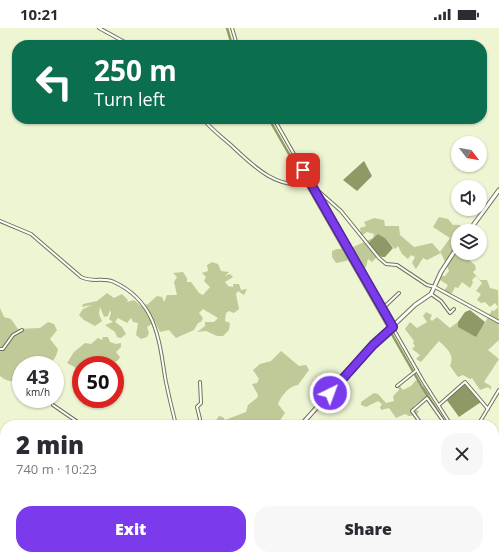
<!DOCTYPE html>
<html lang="en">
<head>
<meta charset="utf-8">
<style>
	:root { --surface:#fff; --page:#f7f7f7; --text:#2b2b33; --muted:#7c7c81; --accent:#7c3aed }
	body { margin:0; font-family:"Open Sans",sans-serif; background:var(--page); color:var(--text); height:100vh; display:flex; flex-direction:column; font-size:15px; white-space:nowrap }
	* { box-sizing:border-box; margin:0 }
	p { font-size:13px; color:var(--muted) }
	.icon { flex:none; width:22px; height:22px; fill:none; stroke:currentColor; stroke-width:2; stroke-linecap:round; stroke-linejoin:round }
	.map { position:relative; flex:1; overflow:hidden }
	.panel { position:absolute; left:0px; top:392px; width:499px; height:140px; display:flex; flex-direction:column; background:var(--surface); border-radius:16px 16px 0 0; box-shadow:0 1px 3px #0004 }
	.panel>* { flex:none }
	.guide { position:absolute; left:12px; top:12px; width:475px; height:84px; border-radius:16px; box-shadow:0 1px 3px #0004; background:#0b6e4f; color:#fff; overflow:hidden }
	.needle { width:26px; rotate:121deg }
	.buttons { position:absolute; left:451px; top:108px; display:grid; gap:8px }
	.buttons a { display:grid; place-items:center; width:36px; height:36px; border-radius:50%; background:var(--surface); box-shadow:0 1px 3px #0004; font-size:20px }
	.speed { position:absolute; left:12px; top:328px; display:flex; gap:8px; font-size:20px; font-weight:700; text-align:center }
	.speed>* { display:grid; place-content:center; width:52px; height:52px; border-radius:50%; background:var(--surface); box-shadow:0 1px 3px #0004; line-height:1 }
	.speed small { font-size:10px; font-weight:400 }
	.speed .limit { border:6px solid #d22; background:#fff; color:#111 }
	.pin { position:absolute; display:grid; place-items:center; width:34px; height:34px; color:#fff; margin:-17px; border-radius:8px; box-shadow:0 2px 6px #0006 }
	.me { position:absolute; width:44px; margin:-22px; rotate:42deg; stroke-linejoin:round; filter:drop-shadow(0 0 3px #0008) }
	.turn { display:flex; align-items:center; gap:14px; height:84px; padding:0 16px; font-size:18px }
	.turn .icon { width:52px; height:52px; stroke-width:2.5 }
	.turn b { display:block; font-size:28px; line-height:34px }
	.round { display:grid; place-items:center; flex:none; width:42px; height:42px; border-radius:16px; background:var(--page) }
	.overview { display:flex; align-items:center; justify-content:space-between; height:68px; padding:0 16px }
	h1 { font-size:24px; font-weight:800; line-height:30px }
	.primary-button { display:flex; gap:8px; margin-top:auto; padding:8px 16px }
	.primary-button a { flex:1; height:46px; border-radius:16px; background:var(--accent); color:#fff; font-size:16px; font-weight:800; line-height:46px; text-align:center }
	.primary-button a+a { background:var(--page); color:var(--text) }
	.status { display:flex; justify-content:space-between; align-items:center; height:28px; padding:0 20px; background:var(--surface); direction:ltr }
	.status svg { height:11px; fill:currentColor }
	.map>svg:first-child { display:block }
	.green { fill:#c0c998 }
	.water { fill:#8f9966 }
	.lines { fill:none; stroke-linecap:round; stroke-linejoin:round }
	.canal { stroke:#8f9966; stroke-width:2.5 }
	.street-casing { stroke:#6d7355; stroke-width:4 }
	.secondary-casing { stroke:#6d7355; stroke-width:5 }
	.street { stroke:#fff; stroke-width:2 }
	.secondary { stroke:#fff; stroke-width:3 }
	.route-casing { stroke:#51269a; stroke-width:10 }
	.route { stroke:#7c3aed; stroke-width:7 }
</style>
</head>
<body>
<div class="status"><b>10:21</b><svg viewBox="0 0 49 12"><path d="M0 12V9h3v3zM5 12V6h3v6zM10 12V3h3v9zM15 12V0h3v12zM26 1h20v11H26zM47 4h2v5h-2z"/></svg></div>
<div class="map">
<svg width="499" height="532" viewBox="0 0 499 532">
	<rect width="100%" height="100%" fill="#eef5d3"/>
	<path class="green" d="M439,189L448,191L453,197C459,196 466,198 469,203H458V225H461L475,237L476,241L473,244L480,252H487L490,260L498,262L499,312L488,322L499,331L484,354L491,358V362L488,359L480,362L472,350L470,351L463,347L458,349L450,338C455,326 447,321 439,313L421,334L416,331L420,327L412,321L415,318L413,315L414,313L405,301L410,294L417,300L427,294L423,288L426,284L432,287L430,291L432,293L437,289L450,300L458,294V299C483,301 480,304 492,282L494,283L498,279L495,275L490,279L485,274L481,275L477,272L481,266L476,263L482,255L476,248L472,252L473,255L470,260L462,254L458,260L455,259L452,265L449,266L444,263L448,257L440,252L442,248H445L449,243L441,225L427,232L423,230L416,241L412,235L415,229L411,227L408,231L402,226L398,218L395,221L386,211L372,222L382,229L376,230L372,234L368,231L366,239L361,243L355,231L336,235L332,229V223L337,221H349L373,210L374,206L367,204L361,208L360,200L366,198L364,194L374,190L384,192L385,198H399L400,207L414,219L432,215L440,224L450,210L433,199Z
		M212,234L218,236L221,243L229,244L225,248L230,246L233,249L225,254L228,258L233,259V256H239L241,262L247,261L244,267L238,263L236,266L239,281L234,285L229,283L226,285L225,293L230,295L229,302L223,308H217L206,303L197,304L205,298V294H214L218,290L203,281L199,285L203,290L201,294L198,295L194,302L176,310L169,302L160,304L155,294L147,299L149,305L147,309L141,311L136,307L138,295L133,294L131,290L127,295L118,290L115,294L122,299L126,306L121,310L117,309L115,304L105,297L113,294L109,291L111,285L110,282L108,288L104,289L100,279L99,286L102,293L95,298L84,292L79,287L83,281L92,277L82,279L83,276L97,273L107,265L114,270L122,266L128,272L127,274L134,272L141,278L148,276L157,268L162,269L164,274L167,267H177L174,254L177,249L173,245L183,244L187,250V254H191L199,265L203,267L210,259L204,253L206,249L202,245L208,243L207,237Z
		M0,280L4,289L11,291L18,301L40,300L48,294L54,296L57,302L50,311L58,321C54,342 38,337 21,337V352C13,355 6,353 0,348Z
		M103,309H108L110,314L116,316L121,315V319L116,324L120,329C114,341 93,337 81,337V340L78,341L67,335L74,324L85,315L91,316L98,310L102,312Z
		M281,323L299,338L306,337L309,342L298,357C289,358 281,368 278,376L285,385L277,397H217L214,395L219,388L223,389L225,392L246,384L248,377L257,370L258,367L252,356L257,355L259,351L253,342L260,336L271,333Z
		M416,352L430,364H433L414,378L415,382L419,383L417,387L409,388L405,386L396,390L389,380L381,382L380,379L382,376L378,373L366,379L361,377V374L374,365L378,366L386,375L394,373L393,368L399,362L397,358L399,357L403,362L411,358Z"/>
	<path class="water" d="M364,133L372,148L357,163L343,152Z
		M378,206L386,211L393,220L385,229H382L372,222L368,215Z
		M470,282L485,294L476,309L458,299V294L465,284Z
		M466,355L481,374L459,389L446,371Z"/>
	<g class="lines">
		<path class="canal" d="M227,0L232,17
			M269,91L422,359L442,390
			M494,467L499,475"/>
		<defs>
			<path id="street" d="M99,0L130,17
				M232,0L237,17
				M203,91C212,102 222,109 232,118C253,138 278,163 310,155
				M274,91L423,353L451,397
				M315,160L341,183L379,230L386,236L397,237L427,257L435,259L499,294
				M0,193L31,206L81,249C92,255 103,249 114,254C155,273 159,309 165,349C168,365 172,381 176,397
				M431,266L441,273L450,285L454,281
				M382,281L399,265
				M0,321H3L13,307L22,302
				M397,358L417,342
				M53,377L82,397
				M439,377L465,354L488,381
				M198,397L200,391L197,379L201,375L200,354
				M422,397L412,383L427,370L446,397
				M478,397L499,362
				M0,422L5,427
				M494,464L499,471
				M494,513L499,509
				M83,527L87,532
				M142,527L145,532
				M189,527L190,532
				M265,527L268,532
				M0,529L13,532
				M218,532L230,527
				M398,532L400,527
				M464,532L471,527"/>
			<path id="secondary" d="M469,203L499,162
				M301,397L373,317L415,277L431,266L441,244L458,218
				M156,532L164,527"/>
		</defs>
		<use href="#street" class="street-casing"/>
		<use href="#secondary" class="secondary-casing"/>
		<use href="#street" class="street"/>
		<use href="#secondary" class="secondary"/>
	</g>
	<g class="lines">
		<defs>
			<path id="route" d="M303,142L393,299L373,317L330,365"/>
		</defs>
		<use href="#route" class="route-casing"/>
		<use href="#route" class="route"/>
	</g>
</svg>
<div class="buttons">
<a><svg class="needle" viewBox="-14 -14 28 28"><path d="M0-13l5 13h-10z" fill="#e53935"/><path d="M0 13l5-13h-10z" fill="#7c7c81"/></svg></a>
<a><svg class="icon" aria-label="sound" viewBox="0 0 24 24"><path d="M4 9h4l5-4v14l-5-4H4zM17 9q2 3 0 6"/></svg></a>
<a><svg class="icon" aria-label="layers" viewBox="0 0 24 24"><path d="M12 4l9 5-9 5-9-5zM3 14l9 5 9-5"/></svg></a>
</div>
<div class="speed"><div>43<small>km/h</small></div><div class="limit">50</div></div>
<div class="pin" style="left:303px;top:142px;background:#d93025"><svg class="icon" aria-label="arrive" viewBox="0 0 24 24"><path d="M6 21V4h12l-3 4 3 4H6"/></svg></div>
<svg class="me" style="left:330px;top:365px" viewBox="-20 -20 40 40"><circle r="17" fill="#7c3aed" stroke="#fff" stroke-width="3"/><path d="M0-11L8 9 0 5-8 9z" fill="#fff"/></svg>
<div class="guide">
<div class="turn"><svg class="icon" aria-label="left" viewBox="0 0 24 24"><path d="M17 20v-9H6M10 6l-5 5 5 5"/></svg><div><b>250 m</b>Turn left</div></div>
</div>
<section class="panel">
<div class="overview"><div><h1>2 min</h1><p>740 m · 10:23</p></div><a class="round"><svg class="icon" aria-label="close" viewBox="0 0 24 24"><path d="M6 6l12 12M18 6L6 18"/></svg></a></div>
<div class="primary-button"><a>Exit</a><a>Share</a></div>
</section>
</div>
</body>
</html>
